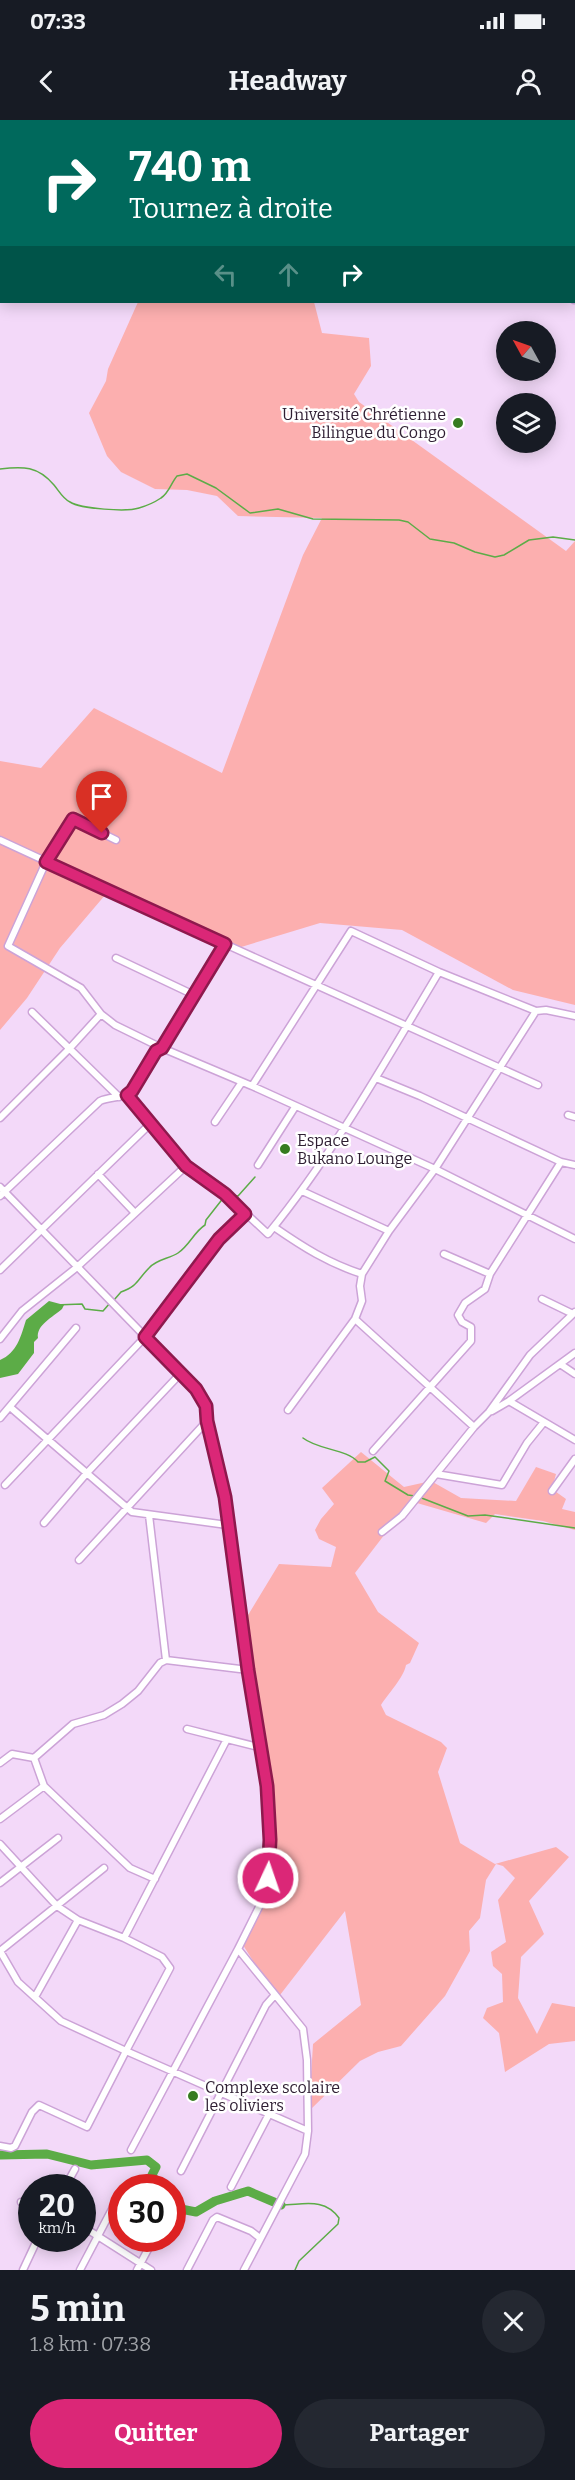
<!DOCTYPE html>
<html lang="fr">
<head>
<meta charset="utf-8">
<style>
	:root { --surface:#171b24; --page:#242831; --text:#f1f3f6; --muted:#9ea1a6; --accent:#db2777 }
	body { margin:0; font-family:Bitter,serif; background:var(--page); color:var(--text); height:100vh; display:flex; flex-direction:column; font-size:22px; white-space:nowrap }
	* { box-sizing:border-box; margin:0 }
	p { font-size:20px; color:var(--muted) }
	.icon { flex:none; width:33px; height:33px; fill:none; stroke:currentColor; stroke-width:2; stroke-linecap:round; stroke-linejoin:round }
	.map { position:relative; height:2150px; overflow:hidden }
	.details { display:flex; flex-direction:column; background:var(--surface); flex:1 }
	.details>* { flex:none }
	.guide { position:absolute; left:0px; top:0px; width:576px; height:183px; box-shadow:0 3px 15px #0003; background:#00695c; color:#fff; overflow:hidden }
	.needle { width:39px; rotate:310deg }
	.tools { position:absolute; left:496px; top:201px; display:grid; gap:12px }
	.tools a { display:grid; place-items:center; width:60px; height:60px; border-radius:50%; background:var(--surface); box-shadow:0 3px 15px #0003; font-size:30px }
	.speed { position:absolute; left:18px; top:2054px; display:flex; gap:12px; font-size:30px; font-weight:700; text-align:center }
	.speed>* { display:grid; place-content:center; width:78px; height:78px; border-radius:50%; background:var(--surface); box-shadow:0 3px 15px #0003; line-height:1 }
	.speed small { font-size:15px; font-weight:400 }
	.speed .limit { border:9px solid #d22; background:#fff; color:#111 }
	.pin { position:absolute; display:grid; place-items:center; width:51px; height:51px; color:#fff; margin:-62px -26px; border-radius:50% 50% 50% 0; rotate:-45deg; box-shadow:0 0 6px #0007 }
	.pin .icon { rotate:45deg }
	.me { position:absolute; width:66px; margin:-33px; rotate:3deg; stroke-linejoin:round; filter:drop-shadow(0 0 4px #0008) }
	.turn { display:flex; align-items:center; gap:21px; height:126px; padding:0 30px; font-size:27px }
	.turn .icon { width:78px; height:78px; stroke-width:2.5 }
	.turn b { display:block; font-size:42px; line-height:51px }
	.lanes { display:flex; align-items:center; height:57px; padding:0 30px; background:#0003; justify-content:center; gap:30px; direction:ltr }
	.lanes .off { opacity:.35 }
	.round { display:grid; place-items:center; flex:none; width:63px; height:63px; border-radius:32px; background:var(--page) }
	.summary { display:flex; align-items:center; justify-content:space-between; height:102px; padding:0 30px }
	h1 { font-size:36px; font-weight:700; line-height:45px }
	.cta { display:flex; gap:12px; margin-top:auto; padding:12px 30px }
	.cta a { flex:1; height:69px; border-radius:36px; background:var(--accent); color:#fff; font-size:24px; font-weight:700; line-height:69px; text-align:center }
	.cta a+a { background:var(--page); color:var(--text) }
	.status { display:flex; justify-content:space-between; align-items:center; height:42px; padding:0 30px; background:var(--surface); direction:ltr }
	.status svg { height:16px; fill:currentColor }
	header { display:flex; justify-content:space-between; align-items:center; height:78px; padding:0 30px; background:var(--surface); font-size:27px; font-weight:700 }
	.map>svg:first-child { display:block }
	.green { fill:#fcafaf }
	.water { fill:#5cac47 }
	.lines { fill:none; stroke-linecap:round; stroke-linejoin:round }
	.stream { stroke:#5cac47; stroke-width:1.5 }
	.river { stroke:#5cac47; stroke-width:9 }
	.street-casing { stroke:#cca3d7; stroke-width:9 }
	.highway-casing { stroke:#fff; stroke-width:14 }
	.street { stroke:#fff; stroke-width:6 }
	.highway { stroke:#699cee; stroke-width:10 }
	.route-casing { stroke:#8e194d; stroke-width:15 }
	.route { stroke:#db2777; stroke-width:10 }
	.poi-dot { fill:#367c20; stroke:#fff; stroke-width:2 }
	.labels { text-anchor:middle; stroke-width:5; stroke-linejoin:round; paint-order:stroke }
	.poi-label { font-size:16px; fill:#2e1e32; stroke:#fff; text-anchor:start }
</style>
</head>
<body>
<div class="status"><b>07:33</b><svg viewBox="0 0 49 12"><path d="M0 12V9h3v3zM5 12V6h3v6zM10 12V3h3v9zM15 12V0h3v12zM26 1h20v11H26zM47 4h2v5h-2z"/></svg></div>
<header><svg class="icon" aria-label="back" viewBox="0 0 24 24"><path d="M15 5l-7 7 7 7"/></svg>Headway<svg class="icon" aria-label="person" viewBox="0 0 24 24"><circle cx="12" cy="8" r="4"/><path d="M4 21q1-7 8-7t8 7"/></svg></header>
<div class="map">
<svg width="575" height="2150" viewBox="0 0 575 2150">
	<rect width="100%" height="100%" fill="#f3d9f9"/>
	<path class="green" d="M138,182H314L322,213L369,218L371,246L354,274L359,282L566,431L575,421V885L513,870L402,810L320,803L238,828L106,774L60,828L27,878L0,910V641L41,648L94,588L222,653L303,435L322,398L238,396L217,376L187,370L155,369L121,352L107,336L89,293L106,261L108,249Z
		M361,1332L404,1367L431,1361L461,1378L516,1381L536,1347L556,1354L552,1369L566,1379L562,1389L575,1392V1410L543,1401L495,1394L486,1403L417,1383L398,1397L355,1453L378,1492L419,1523L410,1543L406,1545C404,1557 388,1574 381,1585L386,1595L441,1622L447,1628L438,1652L460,1723L495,1744L556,1727L569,1737L529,1781L544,1814L521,1837L518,1878L537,1914L552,1883L575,1887V1921L549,1924L505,1952L499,1913L483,1898L487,1888L503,1882L502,1854L493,1846L491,1832L506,1822L498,1780L515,1758L503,1746L496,1744L486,1760L480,1798L469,1811L470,1831L445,1876L401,1926L378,1932L360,1941L309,1991L313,1924L361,1885L345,1791L280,1875L255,1844L243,1825L269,1772V1664L245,1500L279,1444L331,1447L336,1427L319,1419L315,1410L321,1399L334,1384L322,1368Z"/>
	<path class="water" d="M49,1181L64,1185L62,1189C53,1197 36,1205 38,1218L34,1222V1233L18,1254L0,1258V1240C17,1233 21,1216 26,1200Z"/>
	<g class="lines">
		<path class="stream" d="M0,349C23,346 38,346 54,365C59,371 63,379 70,382C81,389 127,392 139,388C146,386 155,382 161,378C169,373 171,363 177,356L187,354L216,368L250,393L278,389L313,399L399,400L408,402L430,419L454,423L475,432L495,437L504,435L529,420L553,417L575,420
			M227,1074L238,1076L255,1057
			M114,1180L121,1172C138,1166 137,1160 149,1148C157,1139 169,1139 178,1133C189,1126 194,1112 205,1105L206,1100L224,1077
			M55,1185L82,1184L85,1189L103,1191L110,1183
			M303,1318C318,1330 347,1329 358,1342H365L375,1337L389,1351L385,1361L408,1375L415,1376
			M419,1377L468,1396L485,1395L575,1408
			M281,2085C303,2085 324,2077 339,2098L338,2104L299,2141L295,2150"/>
		<path class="river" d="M0,2035L47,2034L91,2045L147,2040L156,2047L152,2055L159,2067
			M172,2080L181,2089L196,2092L215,2081L248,2071L281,2085"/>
		<defs>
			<path id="street" d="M520,2L521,0
				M574,3L575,2
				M574,86L575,87
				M574,175H575
				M574,180H575
				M0,720L225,824L538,965
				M116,720L73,699L46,742L8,826L81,868L101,894L115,905L162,928L225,824
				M116,838L194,875
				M32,892L119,977
				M376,958L420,976L561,1042L575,1045
				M252,966L351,811L439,852L536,891L546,890L575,896
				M127,976L186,1046L225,1074L268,1114C334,1033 385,942 439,852
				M568,995L575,997
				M0,998L70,928L101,894
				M215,1002L242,962
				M258,1045L295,987
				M98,1054L135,1093
				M0,1067L196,1269L206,1286L207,1301L225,1377L248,1550L268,1666L270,1720L266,1773L238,1829L303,1909L307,1940L308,2011L305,2034L244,2150
				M302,1071L389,1111
				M0,1076L100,981C111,976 123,979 132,971L156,931L162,928L252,966L435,1049L575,1119
				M274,1107C303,1127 328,1143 362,1154
				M444,1134L490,1154
				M0,1150L150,1004
				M542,1179L573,1194
				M355,1199L474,1307
				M0,1219L22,1191L76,1148L186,1046
				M560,1244L575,1254
				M509,1281L575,1320
				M10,1287L132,1392L227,1405
				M288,1290L355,1199L362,1181L360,1166L362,1154L389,1111L435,1049L536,891
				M492,1291L509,1281L575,1233
				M0,1298L76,1208
				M373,1331L471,1221V1207L462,1202L458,1195L465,1183L485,1169L490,1154L561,1042
				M436,1354L502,1365L527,1323L544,1302
				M5,1365L145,1217L219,1119L245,1094
				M552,1371L575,1339
				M149,1395L166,1540
				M44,1403L86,1354L181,1253
				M382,1412L402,1396L474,1307L489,1292L530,1235L575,1192
				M79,1440L207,1301
				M187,1609L262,1628
				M226,1621L124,1818L162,1837L170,1848L126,1931L308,2011
				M34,1638L44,1666L130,1748L155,1759
				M0,1643L12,1634L34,1638L73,1604L104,1595L122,1584L138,1571L160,1543L166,1540L248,1550
				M0,1699L44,1666
				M0,1724L57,1786L78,1800L124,1818
				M0,1763L58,1718
				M0,1831L18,1862L61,1901L126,1931L87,2007L39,1985L32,1992L15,2026L11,2028L0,2026
				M0,1831L104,1748
				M35,1877L78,1800
				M131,2030L238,1829
				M181,2051L266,1885L274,1876
				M65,2067L75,2049
				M231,2067L269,1994
				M21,2082L32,2083
				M82,2106L151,2150
				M23,2150L38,2118
				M80,2150L121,2072
				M137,2150L154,2118
				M187,2150L213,2100L217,2097L251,2111L260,2118"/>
			<path id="highway" d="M512,0L513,2
				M574,35H575"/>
		</defs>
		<use href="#street" class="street-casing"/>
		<use href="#highway" class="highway-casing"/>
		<use href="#street" class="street"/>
		<use href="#highway" class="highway"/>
	</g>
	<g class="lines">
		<defs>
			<path id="route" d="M102,713L73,699L46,742L225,824L162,928L156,931L132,971L127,975L186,1046L225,1074L245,1094L219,1119L145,1217L196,1269L206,1286L207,1301L225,1377L248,1550L267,1666L270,1720L268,1758"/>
		</defs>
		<use href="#route" class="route-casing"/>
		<use href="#route" class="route"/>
	</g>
	<g class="poi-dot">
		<circle cx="458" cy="303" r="6"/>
		<circle cx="285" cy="1029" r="6"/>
		<circle cx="193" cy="1976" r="6"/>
	</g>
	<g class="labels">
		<g class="poi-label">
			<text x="446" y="300" text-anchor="end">Université Chrétienne<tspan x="446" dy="18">Bilingue du Congo</tspan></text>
			<text x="297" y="1026">Espace<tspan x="297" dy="18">Bukano Lounge</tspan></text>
			<text x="205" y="1973">Complexe scolaire<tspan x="205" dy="18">les oliviers</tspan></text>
		</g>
	</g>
</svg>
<div class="tools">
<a><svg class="needle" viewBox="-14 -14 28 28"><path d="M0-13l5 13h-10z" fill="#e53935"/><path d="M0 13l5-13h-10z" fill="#9ea1a6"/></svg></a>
<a><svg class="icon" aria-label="layers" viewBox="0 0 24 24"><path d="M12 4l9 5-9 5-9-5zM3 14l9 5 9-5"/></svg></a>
</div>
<div class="speed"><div>20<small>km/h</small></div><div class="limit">30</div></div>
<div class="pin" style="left:102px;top:713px;background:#d93025"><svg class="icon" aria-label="arrive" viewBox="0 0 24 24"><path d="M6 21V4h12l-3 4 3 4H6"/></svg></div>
<svg class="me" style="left:268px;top:1758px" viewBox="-20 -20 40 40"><circle r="17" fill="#db2777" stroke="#fff" stroke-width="3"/><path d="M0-11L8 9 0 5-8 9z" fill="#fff"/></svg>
<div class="guide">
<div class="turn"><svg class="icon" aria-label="right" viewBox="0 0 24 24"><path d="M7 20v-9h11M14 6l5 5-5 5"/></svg><div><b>740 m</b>Tournez à droite</div></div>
<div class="lanes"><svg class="icon off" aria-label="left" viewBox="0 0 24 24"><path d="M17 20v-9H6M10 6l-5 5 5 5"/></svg><svg class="icon off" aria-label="ahead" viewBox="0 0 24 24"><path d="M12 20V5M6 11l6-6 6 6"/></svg><svg class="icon" aria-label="right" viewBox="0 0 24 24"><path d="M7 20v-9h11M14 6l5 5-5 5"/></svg></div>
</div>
</div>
<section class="details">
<div class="summary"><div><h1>5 min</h1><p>1.8 km · 07:38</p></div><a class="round"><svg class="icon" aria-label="close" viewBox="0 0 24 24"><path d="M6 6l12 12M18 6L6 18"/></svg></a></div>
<div class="cta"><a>Quitter</a><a>Partager</a></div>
</section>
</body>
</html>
